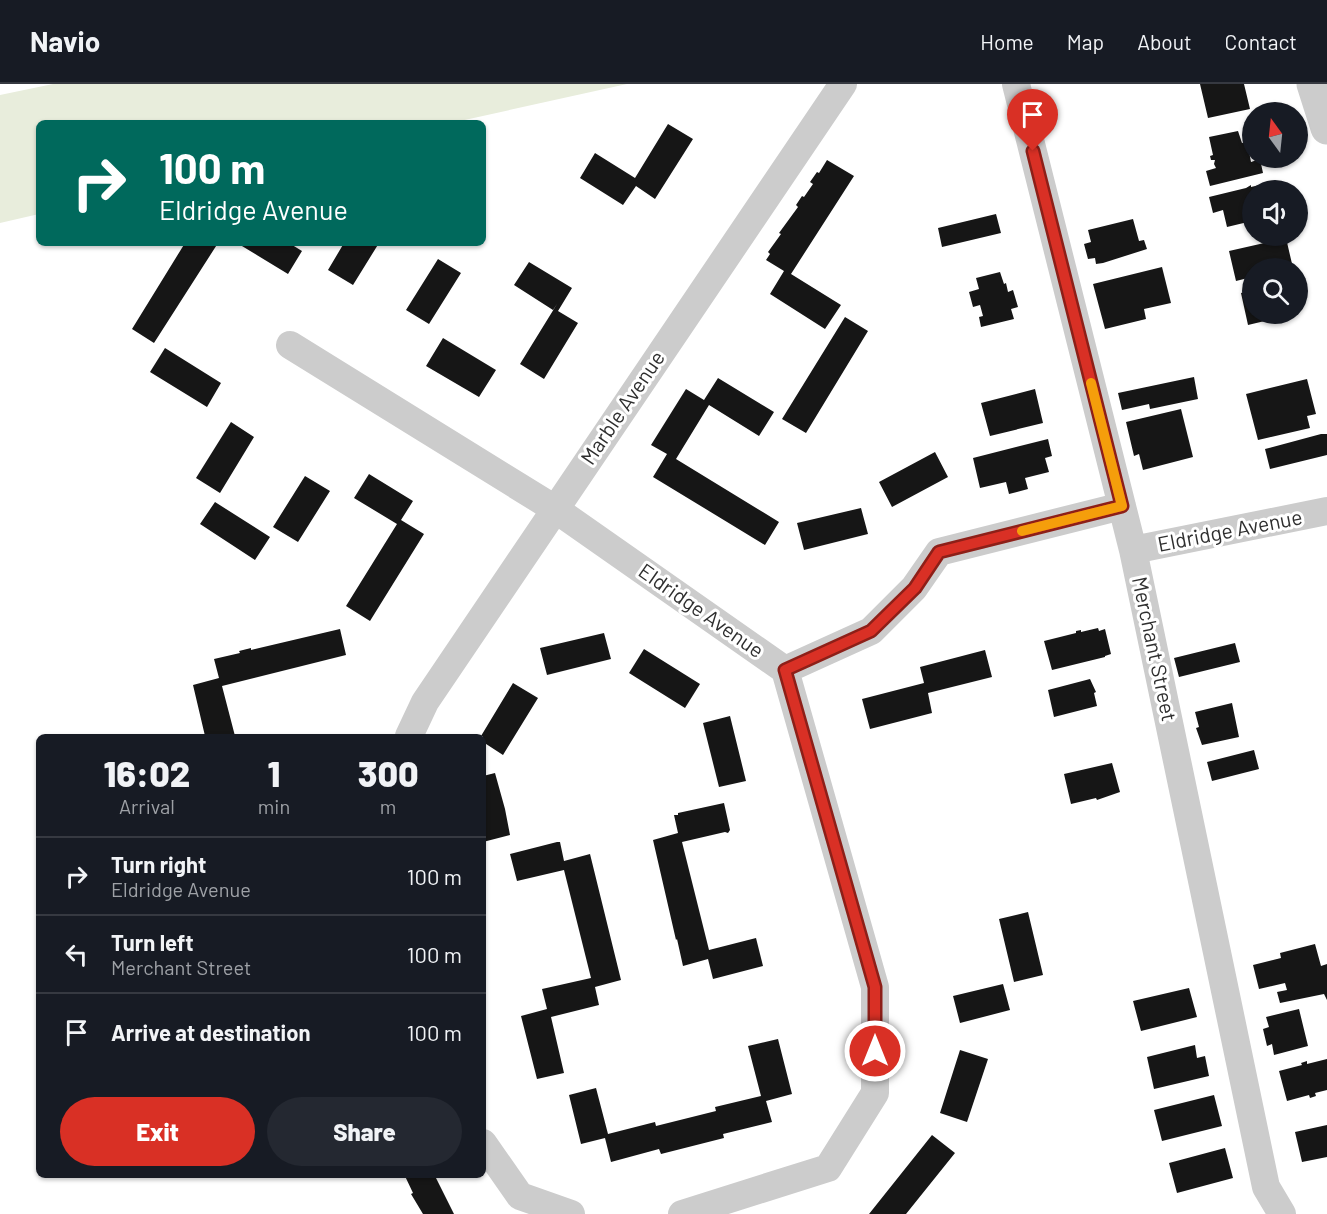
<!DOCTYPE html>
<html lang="en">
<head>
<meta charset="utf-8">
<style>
	:root { --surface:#171b24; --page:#242831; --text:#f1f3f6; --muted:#9ea1a6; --line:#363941; --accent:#d93025 }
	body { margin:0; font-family:Barlow,sans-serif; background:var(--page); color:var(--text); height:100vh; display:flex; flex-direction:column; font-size:22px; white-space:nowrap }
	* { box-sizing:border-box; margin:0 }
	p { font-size:20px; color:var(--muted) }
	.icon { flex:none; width:33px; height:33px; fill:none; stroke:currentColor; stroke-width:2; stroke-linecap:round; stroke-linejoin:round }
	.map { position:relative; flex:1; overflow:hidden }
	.details { position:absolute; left:36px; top:650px; width:450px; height:444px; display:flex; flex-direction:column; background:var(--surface); border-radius:9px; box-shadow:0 2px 4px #0004 }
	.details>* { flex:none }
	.hud { position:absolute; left:36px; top:36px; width:450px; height:126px; border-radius:9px; box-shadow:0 2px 4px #0004; background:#00695c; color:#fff; overflow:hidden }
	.needle { width:39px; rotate:345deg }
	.tools { position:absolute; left:1242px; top:18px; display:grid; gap:12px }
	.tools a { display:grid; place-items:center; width:66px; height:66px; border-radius:50%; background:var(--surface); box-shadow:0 2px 4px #0004; font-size:30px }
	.pin { position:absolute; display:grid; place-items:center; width:51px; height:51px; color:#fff; margin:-62px -26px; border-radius:50% 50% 50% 0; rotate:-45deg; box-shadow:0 0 6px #0007 }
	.pin .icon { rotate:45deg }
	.me { position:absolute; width:66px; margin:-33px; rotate:0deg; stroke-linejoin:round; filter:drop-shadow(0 0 4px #0008) }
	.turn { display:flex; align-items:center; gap:21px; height:126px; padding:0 24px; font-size:27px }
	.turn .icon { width:78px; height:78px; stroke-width:2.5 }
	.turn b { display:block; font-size:42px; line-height:51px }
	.eta { display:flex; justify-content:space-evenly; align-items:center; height:102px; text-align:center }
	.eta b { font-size:36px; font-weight:800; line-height:42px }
	.cta { display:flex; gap:12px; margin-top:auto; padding:12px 24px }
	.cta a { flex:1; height:69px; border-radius:36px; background:var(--accent); color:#fff; font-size:24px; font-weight:800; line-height:69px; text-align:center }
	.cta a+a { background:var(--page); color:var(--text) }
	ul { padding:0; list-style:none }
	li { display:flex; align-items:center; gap:18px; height:78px; padding:0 24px; border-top:2px solid var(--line) }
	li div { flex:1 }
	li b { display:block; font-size:22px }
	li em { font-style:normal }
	header { display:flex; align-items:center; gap:36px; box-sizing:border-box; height:84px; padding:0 30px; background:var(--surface); border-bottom:2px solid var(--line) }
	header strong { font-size:28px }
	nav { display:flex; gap:33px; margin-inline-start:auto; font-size:21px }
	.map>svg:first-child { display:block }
	.green { fill:#e8eddc }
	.building { fill:#161616 }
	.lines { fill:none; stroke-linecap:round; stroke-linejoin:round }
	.minor { stroke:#ccc; stroke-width:28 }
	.tertiary { stroke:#ccc; stroke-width:33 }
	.route-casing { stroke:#8d1f18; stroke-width:15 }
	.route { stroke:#d93025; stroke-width:10 }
	.slow { stroke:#f59e0b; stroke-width:10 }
	.labels { text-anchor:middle; stroke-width:6; stroke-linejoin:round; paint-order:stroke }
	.street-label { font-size:21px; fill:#2f2f2f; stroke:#fff }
</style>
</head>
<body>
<header>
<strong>Navio</strong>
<nav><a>Home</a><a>Map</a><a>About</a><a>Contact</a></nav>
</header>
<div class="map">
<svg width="1327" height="1130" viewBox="0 0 1327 1130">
	<rect width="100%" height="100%" fill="#fff"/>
	<path class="green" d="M53,0H627L451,39H39V130L0,139V11Z"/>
	<path class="building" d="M1200,0H1244L1250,25L1208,34Z
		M668,40L693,55L655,115L636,102L623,121L580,94L595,69L635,94Z
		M1238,47L1242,59L1247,57L1251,78L1260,75L1263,89L1210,102L1206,87L1216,84L1214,80L1215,76H1211L1210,72L1213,71L1209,53Z
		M827,76L854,92L791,190L841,221L825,245L770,210L784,187L766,176L770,170L768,168L781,150L779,149L798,123L796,121L802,112L804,113L813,100L810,98L817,88L819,89Z
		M1272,98L1274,106H1252V137L1227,143L1223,126L1213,129L1209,113L1246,104L1251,101V103Z
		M996,130L1001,149L942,163L938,144Z
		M1133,135L1139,157L1144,156L1147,165L1103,179L1096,180L1095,174L1088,175L1084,160L1091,158L1088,146Z
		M1286,154L1293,184H1252V193L1236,197L1229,167Z
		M185,159H218L154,259L132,245Z
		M237,159H289L302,167L288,190Z
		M344,159H379L353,201L328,186Z
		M438,175L461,189L429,240L406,226Z
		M529,178L572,204L558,227L578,239L544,295L520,280L557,220L553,226L514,201Z
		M1162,183L1171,219L1144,225L1146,235L1105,245L1093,200Z
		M1000,188L1004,200L1006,199L1008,208L1013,206L1018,223L1011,225L1014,235L981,243L979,233L983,232L980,221L973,223L969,208L979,205L976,194Z
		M1252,206V230H1293L1248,241L1241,209Z
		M845,233L868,247L806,349L782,335Z
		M443,254L496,286L479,313L426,282Z
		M165,264L221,299L207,323L150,288Z
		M1194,293L1198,315L1150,325L1149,320L1122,326L1118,309Z
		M718,294L774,328L759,352L709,321L676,375L779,438L765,461L653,393L667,370L651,361L686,305L704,316Z
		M1307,295L1316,330L1307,332L1310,344L1258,356L1246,310Z
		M1035,305L1043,339L990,352L981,319Z
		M1181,325L1193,373L1143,386L1139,370L1134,372L1126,338Z
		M231,338L254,353L220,409L196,394Z
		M1321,350H1327V371L1270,385L1265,365Z
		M1048,355L1052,372L1045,374L1049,388L1025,394L1028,405L1009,410L1006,398L980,404L973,374Z
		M935,368L948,393L892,423L879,398Z
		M369,390L413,417L401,436L424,450L370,537L346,522L397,440L354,414Z
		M305,392L330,407L298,458L273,443Z
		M215,418L270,453L255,476L200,440Z
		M861,424L868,450L804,466L797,439Z
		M1098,544L1099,547L1105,545L1111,570L1105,572V573L1052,586L1044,557L1076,549V547L1081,546V548Z
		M340,545L346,571L222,602L235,652H205L193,601L219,594L214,575L240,569L239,567L251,564V566Z
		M604,549L611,575L547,591L540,564Z
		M1235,559L1240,578L1179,593L1174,574Z
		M644,565L700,600L685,624L629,589Z
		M985,566L992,593L928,609L932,629L870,645L862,615L924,599L920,583Z
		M1090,595L1096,608L1094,609L1097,622L1054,633L1048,606Z
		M513,599L538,614L503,671L483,658V652H481Z
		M1232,619L1239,653L1202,661L1196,644L1199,643L1195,628Z
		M730,632L746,697L719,703L703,639Z
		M1254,666L1259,685L1212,697L1207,678Z
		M1112,679L1120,708L1097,716L1096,714L1071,720L1064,690Z
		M495,689L505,725L510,751L483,758V692Z
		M724,719L730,746L728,749L725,748L682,758L709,866L756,854L763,882L713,895L708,875L683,882L677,855L676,856L653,756L678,749L674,731H678V729Z
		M557,758H560L564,777L590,770L621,896L595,903L599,921L551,933L564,989L537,995L521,932L547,925L542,905L591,894L564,786L517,797L510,770Z
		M1028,828L1043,891L1014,898L999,835Z
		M1315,860L1321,882L1327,880V916L1324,910L1280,919L1277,908L1287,906L1285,899L1259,905L1253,881L1281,874L1280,869Z
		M1003,900L1010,926L960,939L953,912Z
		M1189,904L1197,933L1141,947L1133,917Z
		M1299,925L1308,962L1274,971L1272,960L1267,962L1263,945L1269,943L1266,933Z
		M778,955L792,1010L766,1017L772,1038L723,1050L724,1054L661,1070L659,1065L611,1078L605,1054L581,1060L569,1011L596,1004L608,1050L655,1038L656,1042L716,1027L715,1023L761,1012L748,962Z
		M1195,961L1197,974L1205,972L1209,992L1154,1005L1147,973Z
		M960,966L988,975L967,1038L940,1029Z
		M1327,975V1006L1315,1009L1316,1012L1310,1014L1309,1011L1287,1017L1279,987L1302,981L1301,979L1307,977V980Z
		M1214,1011L1222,1042L1162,1057L1154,1026Z
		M1327,1041V1073L1302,1078L1295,1048Z
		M932,1051L955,1069L906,1130H869Z
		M1225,1064L1233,1094L1177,1109L1169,1079Z
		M404,1090H434L454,1130H423L411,1110L413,1109Z"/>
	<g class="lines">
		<path class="minor" d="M1016,0L1133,466L1266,1103L1282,1130
			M290,261L555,425L785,586L871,547L914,504L939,468L1122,422
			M1133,466L1327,427
			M409,652L425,618L843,0
			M483,1059L520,1112L571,1130
			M682,1130L828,1084L875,1009V903L785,586"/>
		<path class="tertiary" d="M1313,0L1327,44"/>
	</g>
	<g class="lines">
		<defs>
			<path id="route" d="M875,967V903L785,586L871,547L915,504L939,468L1122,422L1033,67"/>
		</defs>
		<use href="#route" class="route-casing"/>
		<use href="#route" class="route"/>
		<path class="slow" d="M1022,447L1122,422L1091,299"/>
	</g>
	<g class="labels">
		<g class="street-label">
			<text transform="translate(623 324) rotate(-56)" y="7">Marble Avenue</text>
			<text transform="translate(1230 447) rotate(-11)" y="7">Eldridge Avenue</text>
			<text transform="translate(701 527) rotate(35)" y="7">Eldridge Avenue</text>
			<text transform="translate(1154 565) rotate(78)" y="7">Merchant Street</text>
		</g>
	</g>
</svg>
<div class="tools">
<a><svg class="needle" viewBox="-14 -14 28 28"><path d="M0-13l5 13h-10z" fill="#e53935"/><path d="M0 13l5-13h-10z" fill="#9ea1a6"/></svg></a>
<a><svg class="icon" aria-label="sound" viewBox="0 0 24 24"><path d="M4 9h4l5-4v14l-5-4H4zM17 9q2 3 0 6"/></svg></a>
<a><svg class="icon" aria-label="search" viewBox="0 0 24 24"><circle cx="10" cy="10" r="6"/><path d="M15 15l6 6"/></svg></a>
</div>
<div class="pin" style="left:1033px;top:67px;background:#d93025"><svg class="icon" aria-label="arrive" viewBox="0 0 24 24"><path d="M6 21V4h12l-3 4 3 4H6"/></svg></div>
<svg class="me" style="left:875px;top:967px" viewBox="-20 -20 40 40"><circle r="17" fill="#d93025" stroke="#fff" stroke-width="3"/><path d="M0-11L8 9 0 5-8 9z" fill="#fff"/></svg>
<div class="hud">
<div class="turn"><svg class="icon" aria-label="right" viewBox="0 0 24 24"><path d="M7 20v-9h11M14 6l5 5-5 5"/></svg><div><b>100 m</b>Eldridge Avenue</div></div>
</div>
<section class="details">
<div class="eta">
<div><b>16:02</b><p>Arrival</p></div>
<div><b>1</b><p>min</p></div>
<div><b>300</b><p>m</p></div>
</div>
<ul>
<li><svg class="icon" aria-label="right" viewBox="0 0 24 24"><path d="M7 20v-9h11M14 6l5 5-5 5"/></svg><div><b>Turn right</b><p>Eldridge Avenue</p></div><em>100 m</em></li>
<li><svg class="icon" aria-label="left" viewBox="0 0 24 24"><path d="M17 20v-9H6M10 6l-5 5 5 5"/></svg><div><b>Turn left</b><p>Merchant Street</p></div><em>100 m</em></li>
<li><svg class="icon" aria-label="arrive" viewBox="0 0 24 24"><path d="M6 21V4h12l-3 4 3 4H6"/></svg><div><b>Arrive at destination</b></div><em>100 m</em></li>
</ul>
<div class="cta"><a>Exit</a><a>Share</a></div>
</section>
</div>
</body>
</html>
